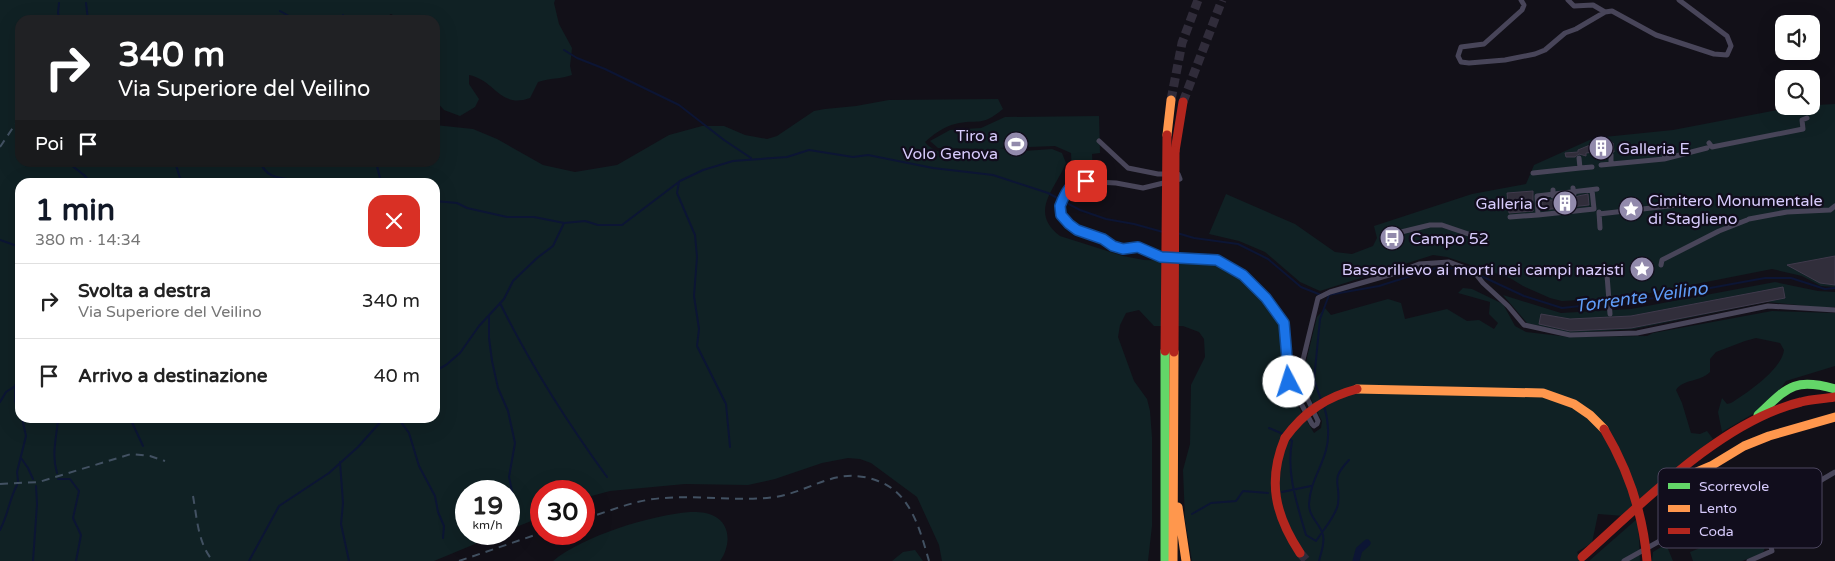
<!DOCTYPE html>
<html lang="it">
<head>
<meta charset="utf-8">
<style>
	:root { --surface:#fff; --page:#f6f6f6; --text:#222; --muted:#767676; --line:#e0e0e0; --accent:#111827 }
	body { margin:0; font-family:"Varela Round",sans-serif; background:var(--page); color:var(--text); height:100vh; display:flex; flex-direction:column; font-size:19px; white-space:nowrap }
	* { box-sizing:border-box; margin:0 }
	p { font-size:16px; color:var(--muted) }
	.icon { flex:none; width:28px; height:28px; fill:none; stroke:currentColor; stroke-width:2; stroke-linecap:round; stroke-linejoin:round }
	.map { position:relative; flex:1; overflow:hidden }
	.panel { position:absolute; left:15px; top:178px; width:425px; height:245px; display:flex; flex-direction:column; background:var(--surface); border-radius:15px; box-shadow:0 5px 20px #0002 }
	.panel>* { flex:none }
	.top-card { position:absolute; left:15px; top:15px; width:425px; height:152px; border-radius:15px; box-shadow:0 5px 20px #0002; background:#202124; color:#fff; overflow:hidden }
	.controls { position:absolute; left:1775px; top:15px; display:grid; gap:10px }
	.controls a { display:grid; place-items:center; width:45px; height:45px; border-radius:10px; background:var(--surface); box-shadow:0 5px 20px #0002; font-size:25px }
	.speed { position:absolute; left:455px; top:480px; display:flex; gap:10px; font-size:25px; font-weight:700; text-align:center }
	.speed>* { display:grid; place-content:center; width:65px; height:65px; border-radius:50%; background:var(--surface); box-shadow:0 5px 20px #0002; line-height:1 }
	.speed small { font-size:12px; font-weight:400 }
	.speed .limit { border:8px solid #d22; background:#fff; color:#111 }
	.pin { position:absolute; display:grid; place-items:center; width:42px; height:42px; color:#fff; margin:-21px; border-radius:10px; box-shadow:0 2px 8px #0006 }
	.me { position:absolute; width:55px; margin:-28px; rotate:355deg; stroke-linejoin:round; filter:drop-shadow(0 0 4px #0008) }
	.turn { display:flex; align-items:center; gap:18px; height:105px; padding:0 20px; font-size:22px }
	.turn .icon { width:65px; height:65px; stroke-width:2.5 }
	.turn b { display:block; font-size:35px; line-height:42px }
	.then { display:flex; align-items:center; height:48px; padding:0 20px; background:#0003; gap:10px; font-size:19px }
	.round { display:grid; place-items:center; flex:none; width:52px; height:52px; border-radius:15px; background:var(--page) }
	.headline { display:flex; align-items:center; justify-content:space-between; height:85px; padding:0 20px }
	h1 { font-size:30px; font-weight:700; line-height:38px; color:var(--accent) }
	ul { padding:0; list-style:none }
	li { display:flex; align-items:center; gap:15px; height:75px; padding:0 20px; border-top:1px solid var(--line) }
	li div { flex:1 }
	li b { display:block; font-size:19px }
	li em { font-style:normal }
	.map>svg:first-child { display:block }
	.green { fill:#102124; fill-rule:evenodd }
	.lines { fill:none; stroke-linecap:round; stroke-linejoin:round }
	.stream { stroke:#0c1534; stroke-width:2 }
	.canal { stroke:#0c1534; stroke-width:7 }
	.building { fill:#312e3b; stroke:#403a4c }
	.highway-tunnel { stroke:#302c3a; stroke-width:9; stroke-dasharray:9 4.5; stroke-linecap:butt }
	.street { stroke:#484559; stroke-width:5 }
	.fast { stroke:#63d668; stroke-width:9 }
	.slow { stroke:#ff974d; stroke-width:9 }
	.jam { stroke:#b3261e; stroke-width:9 }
	.rail { stroke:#425162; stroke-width:2; stroke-dasharray:8 6; stroke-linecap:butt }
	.street-bridge { stroke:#484559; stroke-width:5 }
	.jam-bridge { stroke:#b3261e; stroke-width:9 }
	.route-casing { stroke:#114b97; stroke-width:12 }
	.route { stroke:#1a73e8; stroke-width:9 }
	.labels { text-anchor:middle; stroke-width:4.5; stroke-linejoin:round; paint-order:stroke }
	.poi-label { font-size:16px; fill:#d7cbfc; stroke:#110d1c; text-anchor:end }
	.water-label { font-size:18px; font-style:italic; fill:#5f9cf6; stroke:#110d1c }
	.key { fill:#110d1c; stroke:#4c465f; stroke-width:1 }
	.key-label { font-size:14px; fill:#d7cbfc }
</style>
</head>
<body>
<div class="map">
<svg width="1835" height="561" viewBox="0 0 1835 561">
	<rect width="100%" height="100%" fill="#121018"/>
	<path class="green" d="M0,0H555L554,3L559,24L572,48L570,66L572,75C561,79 550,78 538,82L530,98C500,109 495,80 469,75V84L479,99L475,107L460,116L444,110L435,100V20H403L391,14L381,20H20V162H435V125L473,129L497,139L543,165L575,172L617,165L669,135L702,126H724L745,135L767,139L777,136L814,111L825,109L856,106L889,100L998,99L1003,109C980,128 979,118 955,124C943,127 934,134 925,142C939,160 965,151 985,149L938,148L930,141L950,130L981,128L1005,117L1099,116L1100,153L1092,154L1093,170L1072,171L1071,153L1055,146L999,148L1024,151L1052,149L1062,153L1066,163C1054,191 1029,212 1060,236L1123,256L1144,260L1213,262L1227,268L1243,279L1266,302L1279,321L1289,391L1314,433L1321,428L1322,421L1311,399L1303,374L1317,317L1325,308L1331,315L1388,299L1401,303L1405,319L1447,309L1467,321L1479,320L1494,329L1498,323L1489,314L1490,302L1458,293L1463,288L1472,289L1503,304L1515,326L1526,332L1570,337L1647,336L1653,333L1772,311L1835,313V366L1786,381L1768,405L1722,432L1718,412L1722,398L1727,404L1731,403C1747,393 1782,369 1784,350L1780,343L1756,338L1745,341L1716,352L1710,359V372C1700,382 1683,379 1676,390L1682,403L1691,433L1700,434L1707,431L1713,439L1624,516L1598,514L1592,543L1577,552L1582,561H1192L1185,520L1183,470L1190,444L1191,385L1205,357L1204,339L1199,332L1183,326H1154L1139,310L1126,313L1120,325L1118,337L1134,381L1147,399L1150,411L1152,437V526L1148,561H942L939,545L917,497L871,463L860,459L848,458L822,463L775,479L748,485L685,484L610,491L584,498V491H541V517L509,530V491H466V534H499L434,561H0ZM20,182H435V418H20Z
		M1835,104V287L1821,286L1802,276L1772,269L1630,297L1562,301L1550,298L1523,286L1510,278L1447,257L1433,255L1320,291L1300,282L1265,252L1239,241L1209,234L1226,194L1295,224L1335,252L1352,254L1373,246L1377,238L1374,226L1472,194L1526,184L1534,165L1594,138L1673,130L1798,106Z
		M1775,282L1818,291L1835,292V307H1816L1767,302L1634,329L1571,333L1527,323L1503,295L1561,313L1631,309Z
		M690,512C698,512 707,512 714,516C732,525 730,547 720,561H553C583,536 651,515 690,512Z
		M1638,518L1640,561H1589Z
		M1666,544L1673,561H1652L1653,552Z
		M1765,547L1763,553L1742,561H1693L1690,552L1700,548Z
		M915,550L923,561H892L903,552Z"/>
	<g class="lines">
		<path class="stream" d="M59,3L58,13L60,20
			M86,3L88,20
			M280,11L296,20
			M343,15V20
			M564,50L577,58L605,69L679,105L724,140L751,158
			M67,162L84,175L90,182
			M175,162L180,178L187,182
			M260,162C269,183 286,176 303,182
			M376,162L381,182
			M679,182L677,193L695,235L697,257L694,296L699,329L697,346L726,404L730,447
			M435,201L457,203L467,208L507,217H534L564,223
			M1177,233L1194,238L1238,244L1268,259L1301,287L1321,295
			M0,240L20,247
			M1479,275L1524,296L1562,308L1655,298L1765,278H1791L1825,289L1835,288
			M1328,295L1379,286L1436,268H1450L1469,272
			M500,303C530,364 567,422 607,477
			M489,315V338L492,361L498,388L508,411L515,443L509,477L517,515
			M435,371L446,365L460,353L479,326L504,299L513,281L537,258L553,246L564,223L585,221L598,225H622L680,181L703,170L733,161L787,157L809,150L853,157L868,155L933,168L993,175L1048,193L1080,210L1106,219L1134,224L1163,232
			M15,385V401L20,415
			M1321,400L1314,380L1320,319L1329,295
			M0,402L6,392L20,383
			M130,418L143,446
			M398,418L409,433L419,466L435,496L438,512L444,526L443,538
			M1269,428L1283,434
			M1289,438L1292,441C1286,473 1297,504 1306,535L1316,541C1323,530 1336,516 1338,504C1341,481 1329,481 1349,460
			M21,458L28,468L33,479
			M340,462L343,503L341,524L349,561
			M57,473C51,454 57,436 58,418
			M58,479H70L79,491L73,518L81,535L76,561
			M18,481L17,472L26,436L22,418
			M1282,492L1311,486
			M1192,514L1211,503L1236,501L1243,491L1268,493
			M0,530C8,515 9,500 17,485
			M33,561L37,504L36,486
			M249,561L279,506L329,473L358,447L384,418
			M1319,561C1321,552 1325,544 1323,535C1320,523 1309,518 1309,504C1310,483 1321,469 1326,450C1330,437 1328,416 1323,404"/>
		<path class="canal" d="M1356,561L1359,550L1367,543"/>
	</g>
	<path class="building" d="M1605,140L1613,143L1614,152H1595L1586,153V156L1579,154L1575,157H1566L1565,153L1578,152V150L1590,145L1592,141Z
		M1533,191V211L1509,213L1507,193Z
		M1588,194L1589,205L1542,210V200H1553L1570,196L1574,198L1578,196Z
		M1835,256V285L1820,283L1787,265Z
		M1783,287L1785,298L1631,328L1570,331L1539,324L1541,314L1570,319L1631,316Z"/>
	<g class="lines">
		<path class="highway-tunnel" d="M1171,100L1182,43L1198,0
			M1183,102L1222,0
			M1300,553L1307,561"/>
		<path class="street" d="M1521,0L1524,5L1522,10L1484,44L1461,47L1458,56L1461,62L1469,63L1505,60L1535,54L1545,50L1565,33L1576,29L1605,12L1612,11L1656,35L1714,54L1727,55L1731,46L1727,36L1679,0
			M1568,0L1574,6L1593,5L1605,12
			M1099,141L1128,168L1158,174H1178L1180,179L1143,188L1116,183L1077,181L1067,191L1061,204L1060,211L1066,222L1077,230L1123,249L1135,247L1161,257L1217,260L1231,266L1243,275L1266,298L1284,323L1289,381L1312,424L1314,426L1317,424L1318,421L1308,400L1300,372L1318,298L1330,292L1396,273L1419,264L1449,262L1468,269L1475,273L1483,283L1508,306L1524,325L1570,335L1637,333L1768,306L1835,310
			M1709,143L1712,147L1803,129L1802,120L1807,118
			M1663,149L1665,158
			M1611,155V164
			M1601,165L1664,159L1707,148
			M1580,168L1592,167
			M1533,173L1580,168L1579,158
			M1592,190L1594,209L1538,215L1537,196L1597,189
			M1599,212L1600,228
			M1599,214L1695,203
			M1510,217L1538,215
			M1749,219L1787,212L1830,210L1835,206
			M1393,237L1397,233L1430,225H1442L1486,240
			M1661,265L1662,260L1719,231L1747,220
			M1607,275L1610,314
			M1624,561L1683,528L1716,519
			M1749,561L1772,551L1770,543L1760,541L1699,544L1693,543L1692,535C1701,526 1731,515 1744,515C1750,515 1754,516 1760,515L1764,510L1769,498L1818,482L1835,472"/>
		<path class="fast" d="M1165,351V561
			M1758,415C1787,388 1793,377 1835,389"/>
		<path class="slow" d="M1167,135L1171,100
			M1357,389L1543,393L1574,404L1590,415L1604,429
			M1671,483L1711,466L1744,446L1769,436L1835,417
			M1178,507L1186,561
			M1173,561L1174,352"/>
		<path class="jam" d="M1175,151L1183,102
			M1285,438C1267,481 1275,515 1300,553
			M1582,557C1642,504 1721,421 1801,402C1812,399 1824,399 1835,397"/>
		<path class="rail" d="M0,147L20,117
			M0,484L39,482L131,454L150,456L165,461
			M193,496C197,518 198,544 213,561
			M584,519C610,511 637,499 665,498C701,495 738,502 775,497C813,491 836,465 878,481C911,493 920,530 929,561
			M459,561L541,533"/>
		<path class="street-bridge" d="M1573,188L1574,194
			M1553,190V196"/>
		<path class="jam-bridge" d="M1165,351L1167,135
			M1174,352L1175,151
			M1604,429C1629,471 1643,513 1647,561
			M1285,438C1304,412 1326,397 1357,389"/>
	</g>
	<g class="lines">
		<defs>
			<path id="route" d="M1086,181C1071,180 1065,193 1060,206L1061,215L1069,224L1077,230L1103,239L1113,246L1123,249L1138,247L1161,257L1217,260L1243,275L1266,298L1284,323L1289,382"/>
		</defs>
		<use href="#route" class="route-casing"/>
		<use href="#route" class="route"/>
	</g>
	<defs>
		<symbol id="stadium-disc" viewBox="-11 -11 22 22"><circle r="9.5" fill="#928aac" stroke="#110d1c"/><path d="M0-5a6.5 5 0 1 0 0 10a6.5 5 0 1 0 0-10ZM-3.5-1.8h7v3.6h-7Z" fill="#fff"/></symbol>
		<symbol id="building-disc" viewBox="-11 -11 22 22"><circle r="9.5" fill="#928aac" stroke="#110d1c"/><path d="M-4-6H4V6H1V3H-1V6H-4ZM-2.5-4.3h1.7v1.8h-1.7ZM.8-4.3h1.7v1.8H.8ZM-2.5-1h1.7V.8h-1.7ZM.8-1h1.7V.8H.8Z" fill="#fff"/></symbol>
		<symbol id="sight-disc" viewBox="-11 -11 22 22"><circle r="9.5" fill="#928aac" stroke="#110d1c"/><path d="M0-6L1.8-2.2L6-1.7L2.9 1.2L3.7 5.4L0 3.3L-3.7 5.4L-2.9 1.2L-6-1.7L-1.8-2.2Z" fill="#fff"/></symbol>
		<symbol id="bus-disc" viewBox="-11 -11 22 22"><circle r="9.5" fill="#928aac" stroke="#110d1c"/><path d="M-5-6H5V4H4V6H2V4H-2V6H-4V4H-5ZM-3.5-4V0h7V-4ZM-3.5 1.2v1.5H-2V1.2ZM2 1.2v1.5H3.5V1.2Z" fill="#fff"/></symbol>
	</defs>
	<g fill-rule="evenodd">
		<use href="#stadium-disc" x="1002" y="130" width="28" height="28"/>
		<use href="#building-disc" x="1587" y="134" width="28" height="28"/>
		<use href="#building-disc" x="1551" y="189" width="28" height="28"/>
		<use href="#sight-disc" x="1617" y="195" width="28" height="28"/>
		<use href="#bus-disc" x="1378" y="224" width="28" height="28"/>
		<use href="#sight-disc" x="1628" y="255" width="28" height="28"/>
	</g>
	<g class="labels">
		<g class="poi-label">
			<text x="998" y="141">Tiro a<tspan x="998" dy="18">Volo Genova</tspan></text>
			<text x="1618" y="154" text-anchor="start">Galleria E</text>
			<text x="1648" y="206" text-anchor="start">Cimitero Monumentale<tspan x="1648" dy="18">di Staglieno</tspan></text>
			<text x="1548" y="209">Galleria C</text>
			<text x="1410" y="244" text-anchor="start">Campo 52</text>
			<text x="1624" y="275">Bassorilievo ai morti nei campi nazisti</text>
		</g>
		<g class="water-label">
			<text transform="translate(1641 297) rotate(-8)" y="6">Torrente Veilino</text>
		</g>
	</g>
	<rect x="1658" y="468" width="164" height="80" rx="8" class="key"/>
	<rect x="1668" y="483" width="22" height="6" fill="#63d668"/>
	<rect x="1668" y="505" width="22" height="7" fill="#ff974d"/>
	<rect x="1668" y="528" width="22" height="6" fill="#b3261e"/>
	<g class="key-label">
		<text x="1699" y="491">Scorrevole</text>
		<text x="1699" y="513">Lento</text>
		<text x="1699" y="536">Coda</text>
	</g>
</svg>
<div class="controls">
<a><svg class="icon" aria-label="sound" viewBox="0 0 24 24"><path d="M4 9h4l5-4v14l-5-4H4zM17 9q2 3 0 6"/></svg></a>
<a><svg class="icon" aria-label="search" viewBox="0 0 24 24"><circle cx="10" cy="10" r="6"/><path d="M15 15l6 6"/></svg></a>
</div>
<div class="speed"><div>19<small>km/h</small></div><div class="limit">30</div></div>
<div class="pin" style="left:1086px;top:181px;background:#d93025"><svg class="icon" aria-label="arrive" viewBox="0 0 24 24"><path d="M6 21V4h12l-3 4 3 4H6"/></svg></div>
<svg class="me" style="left:1289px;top:382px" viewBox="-20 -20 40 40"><circle r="19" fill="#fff"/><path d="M0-13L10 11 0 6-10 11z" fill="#1a73e8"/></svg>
<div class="top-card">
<div class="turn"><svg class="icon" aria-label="right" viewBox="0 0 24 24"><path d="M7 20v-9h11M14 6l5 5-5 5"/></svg><div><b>340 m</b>Via Superiore del Veilino</div></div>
<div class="then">Poi<svg class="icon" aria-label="arrive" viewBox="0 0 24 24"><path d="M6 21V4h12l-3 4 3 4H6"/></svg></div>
</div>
<section class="panel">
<div class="headline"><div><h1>1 min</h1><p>380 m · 14:34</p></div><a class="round" style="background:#d93025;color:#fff"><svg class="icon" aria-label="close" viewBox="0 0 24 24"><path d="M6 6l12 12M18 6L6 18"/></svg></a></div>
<ul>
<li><svg class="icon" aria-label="right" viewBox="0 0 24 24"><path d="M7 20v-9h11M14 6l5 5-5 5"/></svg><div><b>Svolta a destra</b><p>Via Superiore del Veilino</p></div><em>340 m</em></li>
<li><svg class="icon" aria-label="arrive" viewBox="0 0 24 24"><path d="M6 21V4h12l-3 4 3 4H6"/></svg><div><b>Arrivo a destinazione</b></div><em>40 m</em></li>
</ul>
</section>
</div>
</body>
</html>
